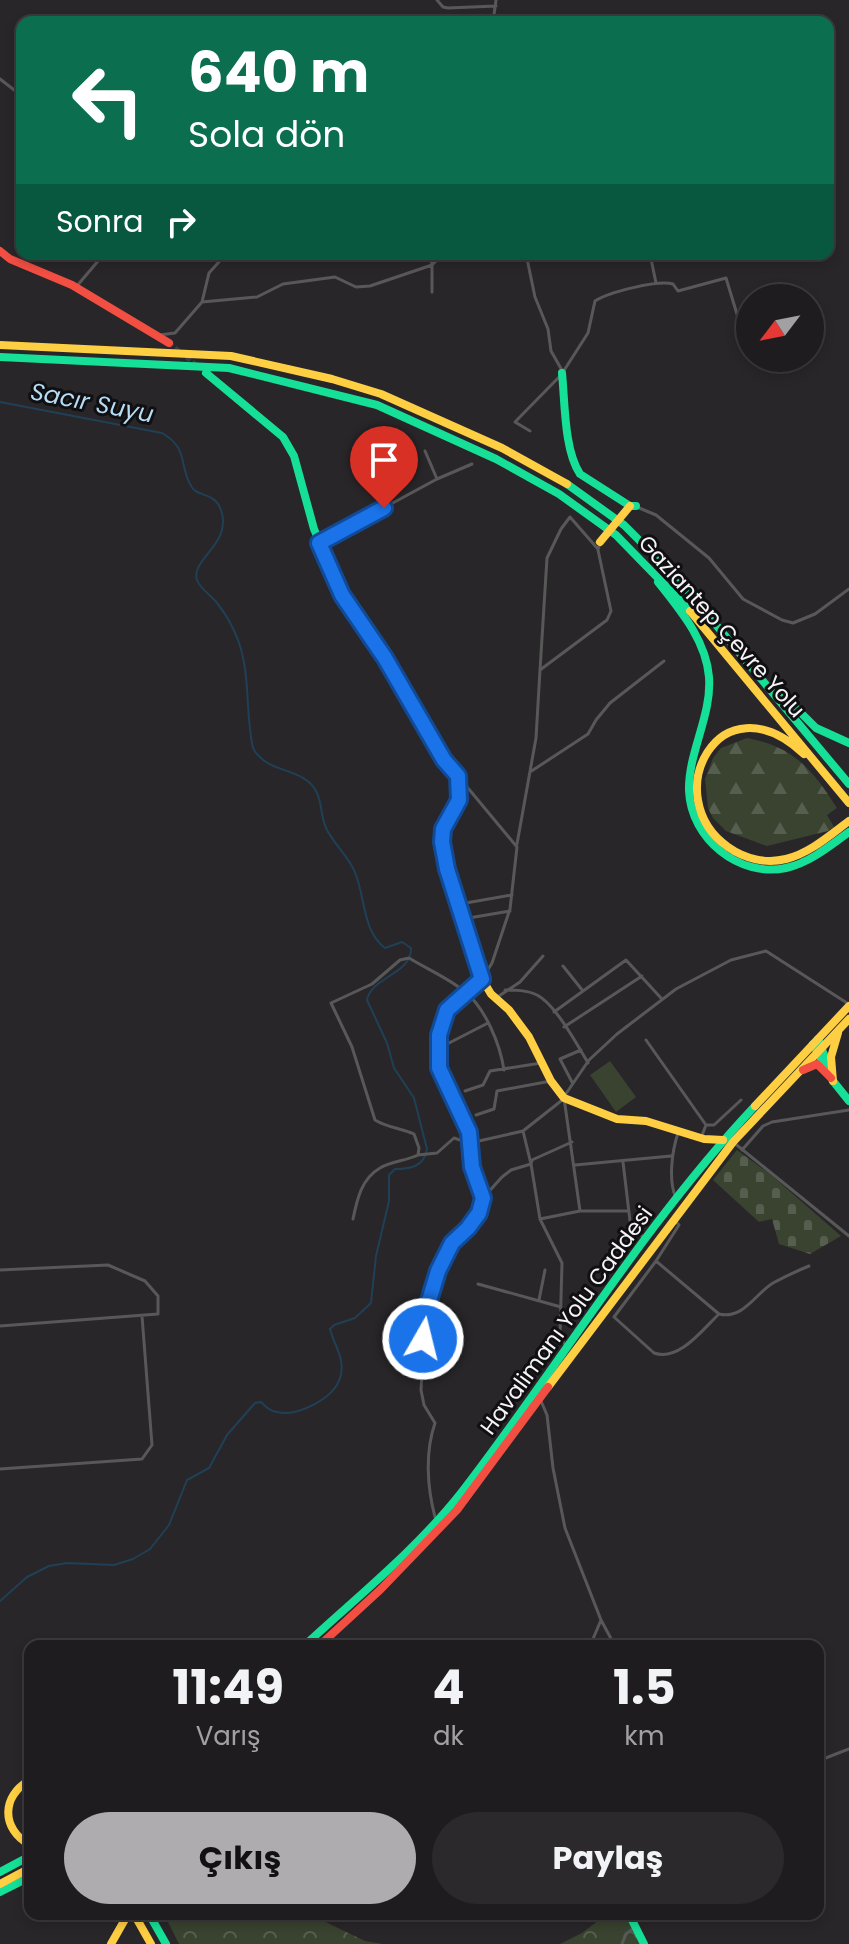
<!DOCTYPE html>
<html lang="tr">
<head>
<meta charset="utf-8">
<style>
	:root { --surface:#1e1c1f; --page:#2b292c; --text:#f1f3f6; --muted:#a1a1a4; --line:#3c3a3d; --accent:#aeacaf }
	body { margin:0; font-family:Poppins,sans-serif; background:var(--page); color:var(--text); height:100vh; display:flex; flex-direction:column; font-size:30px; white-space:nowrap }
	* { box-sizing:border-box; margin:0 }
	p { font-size:26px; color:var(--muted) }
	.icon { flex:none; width:44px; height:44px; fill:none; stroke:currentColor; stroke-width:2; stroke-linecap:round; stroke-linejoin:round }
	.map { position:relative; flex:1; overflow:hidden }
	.panel { position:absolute; left:24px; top:1640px; width:800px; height:280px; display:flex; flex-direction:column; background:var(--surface); border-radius:16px; box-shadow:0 4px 12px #0003,0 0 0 2px var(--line) }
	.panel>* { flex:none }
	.banner { position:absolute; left:16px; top:16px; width:818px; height:244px; border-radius:16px; box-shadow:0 4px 12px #0003,0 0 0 2px var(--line); background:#0b6e4f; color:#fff; overflow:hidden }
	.needle { width:52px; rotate:238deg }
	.tools { position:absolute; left:736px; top:284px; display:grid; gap:16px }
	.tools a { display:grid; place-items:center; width:88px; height:88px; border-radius:50%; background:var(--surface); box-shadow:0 4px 12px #0003,0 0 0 2px var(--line); font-size:40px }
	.pin { position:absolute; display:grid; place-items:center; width:68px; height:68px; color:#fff; margin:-82px -34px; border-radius:50% 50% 50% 0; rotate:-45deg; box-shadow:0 0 8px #0007 }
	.pin .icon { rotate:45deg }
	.me { position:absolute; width:88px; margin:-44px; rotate:8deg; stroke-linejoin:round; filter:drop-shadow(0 0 6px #0008) }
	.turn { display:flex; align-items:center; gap:28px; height:168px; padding:0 40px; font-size:36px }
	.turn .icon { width:104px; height:104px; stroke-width:2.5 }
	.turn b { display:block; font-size:56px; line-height:68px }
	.then { display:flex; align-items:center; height:76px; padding:0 40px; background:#0003; gap:16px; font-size:30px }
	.eta { display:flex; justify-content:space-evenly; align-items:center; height:136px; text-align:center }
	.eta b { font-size:48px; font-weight:700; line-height:56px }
	.primary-button { display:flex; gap:16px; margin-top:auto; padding:16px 40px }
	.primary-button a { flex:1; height:92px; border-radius:48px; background:var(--accent); color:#111; font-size:32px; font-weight:700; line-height:92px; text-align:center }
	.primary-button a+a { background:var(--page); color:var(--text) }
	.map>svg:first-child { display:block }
	.forest { fill:url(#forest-firs) }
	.cemetery { fill:url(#cemetery-stones) }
	.park { fill:url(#park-crowns) }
	.pitch { fill:#394330 }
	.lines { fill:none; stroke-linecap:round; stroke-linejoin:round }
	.stream { stroke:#204056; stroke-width:2 }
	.secondary-tunnel { stroke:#3d3b3e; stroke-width:5; stroke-dasharray:5 2.5; stroke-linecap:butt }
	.street { stroke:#595859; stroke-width:3 }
	.fast { stroke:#16e098; stroke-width:8 }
	.slow { stroke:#ffcf43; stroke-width:8 }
	.jam { stroke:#f24e42; stroke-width:8 }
	.slow-bridge { stroke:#ffcf43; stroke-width:8 }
	.route-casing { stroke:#114b97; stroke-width:20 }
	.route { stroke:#1a73e8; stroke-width:14 }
	.labels { text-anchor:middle; stroke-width:6; stroke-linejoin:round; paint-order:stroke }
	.street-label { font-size:22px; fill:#f6f4f7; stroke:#100f11 }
	.water-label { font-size:24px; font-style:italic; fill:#b7dcf5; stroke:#100f11 }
</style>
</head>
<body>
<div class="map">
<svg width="849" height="1944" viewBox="0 0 849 1944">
	<defs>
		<pattern id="forest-firs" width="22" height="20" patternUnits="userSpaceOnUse" patternTransform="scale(2)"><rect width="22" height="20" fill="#394330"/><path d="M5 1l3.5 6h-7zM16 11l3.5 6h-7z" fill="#565f4f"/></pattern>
		<pattern id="cemetery-stones" width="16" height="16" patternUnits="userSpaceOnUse" patternTransform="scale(2)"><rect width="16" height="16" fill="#394330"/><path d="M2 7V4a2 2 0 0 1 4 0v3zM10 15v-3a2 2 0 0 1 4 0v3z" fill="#565f4f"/></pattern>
		<pattern id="park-crowns" width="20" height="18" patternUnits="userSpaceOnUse" patternTransform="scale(2)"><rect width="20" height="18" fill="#394330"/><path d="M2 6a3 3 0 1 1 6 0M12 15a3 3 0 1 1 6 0" fill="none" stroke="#565f4f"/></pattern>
	</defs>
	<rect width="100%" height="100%" fill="#282629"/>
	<path class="forest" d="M747,738C794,747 812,769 837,808L827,815L834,827L828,831L767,846L726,831L713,818L708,808L705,779L713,758L721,748Z"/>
	<path class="cemetery" d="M737,1150L770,1174L841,1236L810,1254L779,1244L772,1219L759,1222L713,1180Z"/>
	<path class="park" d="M164,1914H309L365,1941L383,1944H179Z
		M626,1914L640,1944H560L582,1933L603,1917Z"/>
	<path class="pitch" d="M610,1061L636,1097L616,1112L590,1075Z"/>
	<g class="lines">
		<path class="stream" d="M0,402L162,433C188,448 179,463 190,484C196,499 214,490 221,510C233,543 190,560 197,580C200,589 212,596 217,603C226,614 233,627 238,640C251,675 245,713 253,748C267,775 305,766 317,793C322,804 321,817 326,828C334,845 350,857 356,875C365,898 363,932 385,948L402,942L411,948C412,974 371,977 367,1000L387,1043L394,1068L414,1098L427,1149C424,1167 410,1169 395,1169L389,1175V1201L376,1256L371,1303L355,1318L334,1325L330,1329C334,1346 346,1358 340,1378C334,1398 298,1417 277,1412C270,1411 266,1407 261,1402L255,1403L227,1435L209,1468L187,1480L169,1525L150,1549L133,1559L114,1565L67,1563L49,1566L27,1577L0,1601"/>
		<path class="secondary-tunnel" d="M169,343L206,373"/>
		<path class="street" d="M437,0L443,7L448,8L496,6
			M493,22L496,0
			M0,79L22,96
			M526,254L535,297L548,329L551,351L563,372L588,333L595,301C609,292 657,280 673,284L678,291L726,278L740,324
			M650,254L656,283
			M76,287L104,254
			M432,292V265L441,256L448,254
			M202,302L257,297L283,284L335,277L356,287L370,286L432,265L431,254
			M159,335L175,333L202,302L209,273L226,254
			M530,431L515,422L562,374
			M425,451L437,479
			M637,507L656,515L709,558L743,599L782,620L793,623L815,614L849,589
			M319,543L437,479L472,464
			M540,670L547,558L561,529L570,517L597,548
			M530,772L588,734L596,720L610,703L664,661
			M458,776L517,847L510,909L492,963L481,981L447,1010L439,1035V1068L469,1132L472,1167L483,1198
			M517,844L536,738L540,670L607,620L611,611L598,550L600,542
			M460,904L512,895
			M463,919L510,911
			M563,966L583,991
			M505,990C515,990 527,990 537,995C555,1004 577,1044 588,1063
			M496,998L520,982L543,956
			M554,1012L626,960L661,998
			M564,1027L642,976
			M646,1040L706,1125L701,1138
			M449,1043L488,1023
			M572,1082L560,1059L581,1050
			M465,1091L483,1085L490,1071L541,1063
			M564,1098L580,1211
			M476,1115L494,1109L497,1091L551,1081
			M706,1125H714L741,1100
			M733,1142L849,1236
			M470,1143L523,1131L561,1101L589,1060L617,1034L676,989L731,960L766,951L847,1003
			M742,1150L763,1126L772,1122L849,1110
			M418,1155L437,1153L454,1138L463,1141L471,1151
			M623,1162L630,1221L645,1240
			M575,1165L671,1156
			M676,1198C668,1181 672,1151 678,1133
			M353,1219C357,1200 361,1179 380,1168C391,1161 406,1161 418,1155L419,1148L414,1134C401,1128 388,1128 375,1120L352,1047L331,1003L372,984L400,960L409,958C427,969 448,978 464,991C485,1007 500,1044 504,1070
			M540,1219L580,1211H627
			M675,1221L679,1225L656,1261L614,1317L654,1353C679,1362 703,1329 719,1314
			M656,1261L719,1314C743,1320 755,1294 773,1283C784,1277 797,1271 809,1266
			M0,1270L108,1265L145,1281L158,1296V1314L0,1326
			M478,1284L561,1307
			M539,1300L545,1270
			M565,1345L560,1334L562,1263L540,1219L531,1164L532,1160L572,1142
			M541,1401L547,1415L553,1468L565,1528L601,1620L615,1646
			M0,1469L142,1459L152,1445L142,1316
			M435,1517C427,1487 425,1452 435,1423L424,1405L421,1390L425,1314L438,1271L452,1243L472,1223L483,1198L502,1177L511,1170L531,1164L523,1131
			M590,1646L601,1620
			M818,1761L849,1749
			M622,1944L626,1934L635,1927"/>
		<path class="fast" d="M0,357L229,368L377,405L496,459L559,494L616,535L690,611
			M206,373L283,437L294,456L314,529L342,595L385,658L444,760L458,776L459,800L443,829L442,842L456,898
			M562,373C565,402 564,450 580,474L630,506H636
			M567,484L624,525L676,577L849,784
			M658,582C680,610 706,640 709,677C712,716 688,752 689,791C691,839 739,878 786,868C809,863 830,846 849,832
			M784,696L816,728L849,743
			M818,1039L828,1065
			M813,1044L833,1081L849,1101
			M304,1646C357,1597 416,1550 461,1493C560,1365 644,1224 755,1106
			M0,1872L30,1856
			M0,1892L30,1877
			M149,1914L166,1944
			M629,1914L644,1944"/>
		<path class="slow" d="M0,345L231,356L332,379L381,394L502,448L567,484
			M690,611L849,803
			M804,754C719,675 657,797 728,847C745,859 766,864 786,859C810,853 830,835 849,821
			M456,898L482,979L491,994L509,1010L529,1037L551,1081L564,1098L617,1119L646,1121L704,1139L723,1140
			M833,1081L831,1057L838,1033
			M755,1106L849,1006
			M548,1387L733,1142L849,1019
			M30,1780C1,1796 1,1829 30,1845
			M0,1884L30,1868
			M134,1914L151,1944
			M593,1917L599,1914
			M111,1944L128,1914"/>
		<path class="jam" d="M0,251L10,259L72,285L169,343
			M803,1070L817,1064L831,1078
			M319,1646L381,1589L457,1510L548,1387"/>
		<path class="slow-bridge" d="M600,542L630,506"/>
	</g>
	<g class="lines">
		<defs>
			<path id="route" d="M384,508L319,543L342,595L385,658L444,760L458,776L459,800L443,829L442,842L447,869L482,979L447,1010L439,1035V1068L469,1132L472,1167L483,1198L479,1213L468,1228L452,1243L438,1271L425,1314L423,1339"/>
		</defs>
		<use href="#route" class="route-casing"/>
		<use href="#route" class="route"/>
	</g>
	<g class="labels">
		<g class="street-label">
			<text transform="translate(722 626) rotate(48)" y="8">Gaziantep Çevre Yolu</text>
			<text transform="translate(566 1320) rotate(-54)" y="8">Havalimanı Yolu Caddesi</text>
		</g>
		<g class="water-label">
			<text transform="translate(92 403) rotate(11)" y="8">Sacır Suyu</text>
		</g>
	</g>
</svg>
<div class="tools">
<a><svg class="needle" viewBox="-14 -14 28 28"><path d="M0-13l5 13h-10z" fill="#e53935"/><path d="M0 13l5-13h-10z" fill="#a1a1a4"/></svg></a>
</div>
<div class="pin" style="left:384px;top:508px;background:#d93025"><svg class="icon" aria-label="arrive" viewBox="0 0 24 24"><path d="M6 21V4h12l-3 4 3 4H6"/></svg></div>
<svg class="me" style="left:423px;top:1339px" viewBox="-20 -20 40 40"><circle r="17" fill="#1a73e8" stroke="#fff" stroke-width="3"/><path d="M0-11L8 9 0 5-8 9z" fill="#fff"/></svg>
<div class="banner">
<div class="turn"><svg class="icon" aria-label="left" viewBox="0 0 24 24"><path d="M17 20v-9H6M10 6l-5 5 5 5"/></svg><div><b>640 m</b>Sola dön</div></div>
<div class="then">Sonra<svg class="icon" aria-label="right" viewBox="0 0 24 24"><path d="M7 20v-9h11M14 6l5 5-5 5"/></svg></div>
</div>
<section class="panel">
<div class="eta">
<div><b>11:49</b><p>Varış</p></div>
<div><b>4</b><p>dk</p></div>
<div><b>1.5</b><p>km</p></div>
</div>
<div class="primary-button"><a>Çıkış</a><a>Paylaş</a></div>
</section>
</div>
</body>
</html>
